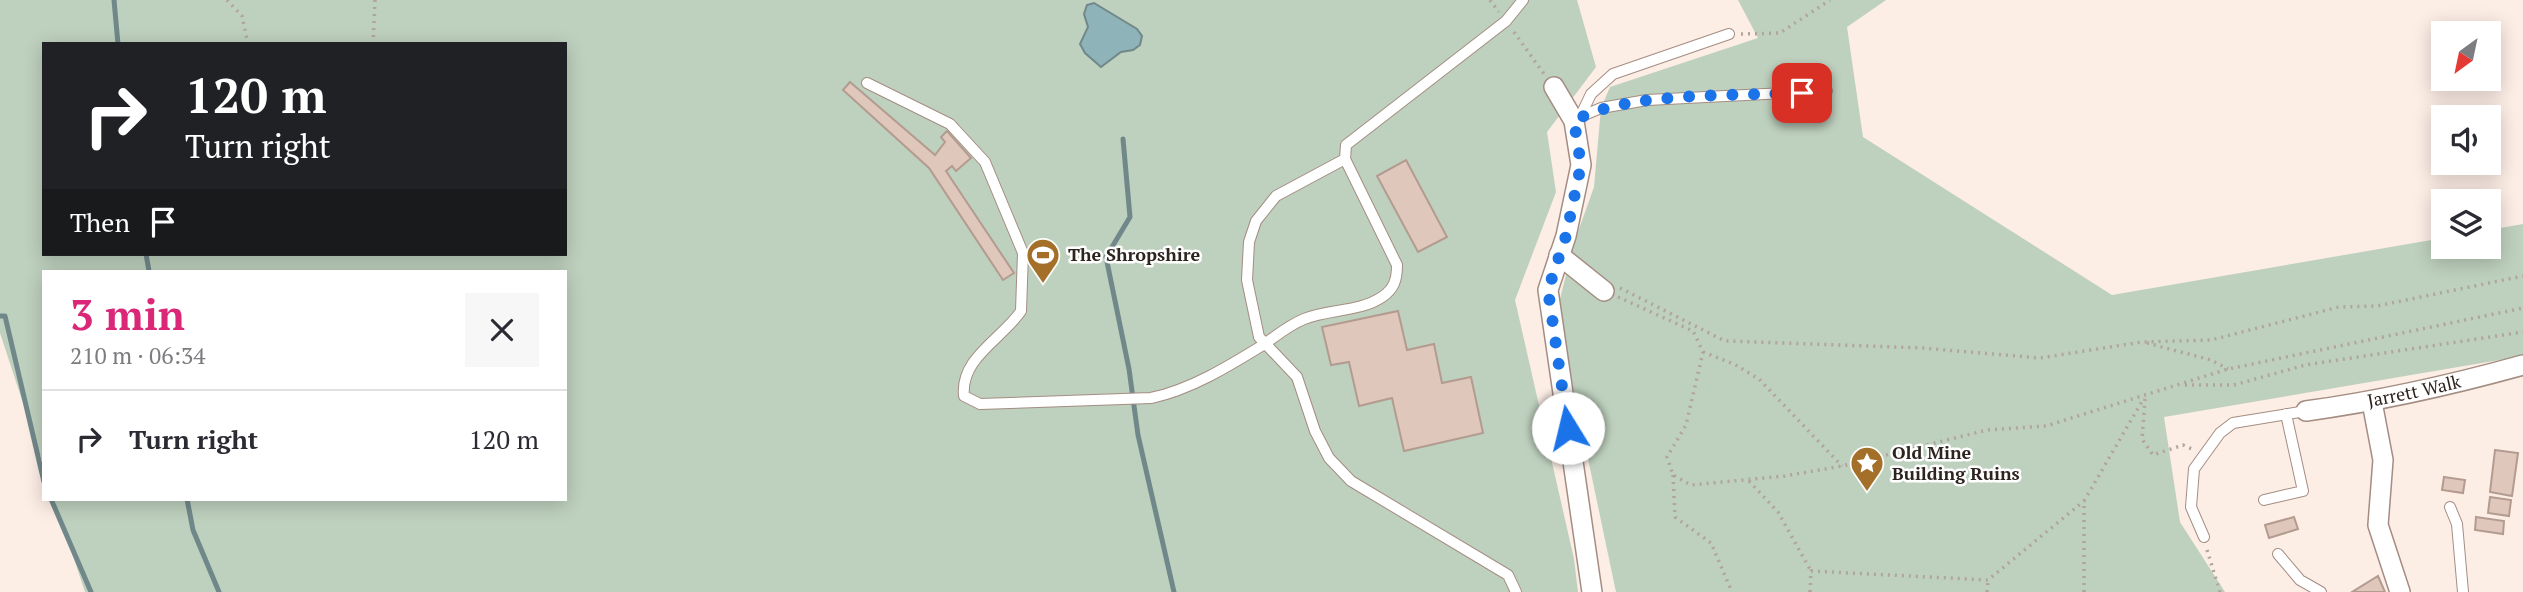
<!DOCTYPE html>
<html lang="en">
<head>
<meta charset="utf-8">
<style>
	:root { --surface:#fff; --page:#f7f7f7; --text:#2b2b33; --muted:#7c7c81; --line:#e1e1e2; --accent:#db2777 }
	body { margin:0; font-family:"PT Serif",serif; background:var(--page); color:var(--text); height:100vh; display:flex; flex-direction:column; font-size:26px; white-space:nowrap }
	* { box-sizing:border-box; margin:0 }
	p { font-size:23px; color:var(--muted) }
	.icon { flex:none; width:38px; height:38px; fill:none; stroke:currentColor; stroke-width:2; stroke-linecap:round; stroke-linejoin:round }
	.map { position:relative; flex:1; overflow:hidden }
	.side { position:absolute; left:42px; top:270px; width:525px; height:231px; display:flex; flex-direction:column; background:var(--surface); border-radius:0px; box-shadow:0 4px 18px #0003 }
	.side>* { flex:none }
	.top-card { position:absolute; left:42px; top:42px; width:525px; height:214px; border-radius:0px; box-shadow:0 4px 18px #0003; background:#202124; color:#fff; overflow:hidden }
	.needle { width:46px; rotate:213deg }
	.buttons { position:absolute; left:2431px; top:21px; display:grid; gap:14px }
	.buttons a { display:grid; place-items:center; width:70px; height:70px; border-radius:0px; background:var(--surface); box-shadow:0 4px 18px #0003; font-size:35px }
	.pin { position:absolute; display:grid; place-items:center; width:60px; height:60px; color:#fff; margin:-30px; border-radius:14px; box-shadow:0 4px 10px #0006 }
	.me { position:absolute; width:77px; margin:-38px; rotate:351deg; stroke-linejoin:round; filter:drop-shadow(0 0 5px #0008) }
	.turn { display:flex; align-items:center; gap:24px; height:147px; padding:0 28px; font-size:32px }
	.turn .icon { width:91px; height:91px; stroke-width:2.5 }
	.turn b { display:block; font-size:49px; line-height:60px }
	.then { display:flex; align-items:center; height:66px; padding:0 28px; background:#0003; gap:14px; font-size:26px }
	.round { display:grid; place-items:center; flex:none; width:74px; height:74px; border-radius:0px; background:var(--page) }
	.overview { display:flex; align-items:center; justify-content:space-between; height:119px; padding:0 28px }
	h1 { font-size:42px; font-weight:600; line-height:52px; color:var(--accent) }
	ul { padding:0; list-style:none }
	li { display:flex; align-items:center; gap:21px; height:98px; padding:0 28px; border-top:2px solid var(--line) }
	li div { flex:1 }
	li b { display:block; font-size:26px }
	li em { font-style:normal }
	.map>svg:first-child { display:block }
	.green { fill:#bed0be; fill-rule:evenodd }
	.water { fill:#8eb3b8; stroke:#71888a; stroke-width:2 }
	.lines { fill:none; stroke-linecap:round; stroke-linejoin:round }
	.stream { stroke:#71888a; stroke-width:5 }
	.building { fill:#e0c7bc; stroke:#b39b90; stroke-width:2 }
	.service-casing { stroke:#a48d82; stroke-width:12 }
	.minor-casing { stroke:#a48d82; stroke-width:22 }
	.path { stroke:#b1a49d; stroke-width:3.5; stroke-dasharray:2 5; stroke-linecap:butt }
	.service { stroke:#fff; stroke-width:10 }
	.minor { stroke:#fff; stroke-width:19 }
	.route { stroke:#1a73e8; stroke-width:12; stroke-dasharray:0 21.6 }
	.labels { text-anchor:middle; stroke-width:5; stroke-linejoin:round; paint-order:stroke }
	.poi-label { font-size:18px; font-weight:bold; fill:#2d2420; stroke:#fefefe; text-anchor:start }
	.street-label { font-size:18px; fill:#2d2420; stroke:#fefefe }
</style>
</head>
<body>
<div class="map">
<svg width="2523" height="592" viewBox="0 0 2523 592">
	<rect width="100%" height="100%" fill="#fcede5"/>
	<path class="green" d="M0,0H1577L1596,67L1547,132L1556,192L1515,300L1574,559L1578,592H85L54,499H565V271H44V467L0,333ZM44,44H565V254H44Z
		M1738,0H1886L1847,27L1863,137L2112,295L2443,238V247H2488L2489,230L2523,224V356L2164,417L2180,522L2225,592H1616L1557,311L1574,243L1594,187L1601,108L1610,87L1758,38Z"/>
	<path class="water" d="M1094,3L1137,29L1142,36L1140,45L1133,50L1121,52L1101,67L1085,53L1080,44L1088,27L1084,14L1087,5Z"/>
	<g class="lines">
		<path class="stream" d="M114,0L118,44
			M1123,139L1130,217L1106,257L1129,369L1138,435L1174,592
			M146,254L149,271
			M0,316H5L44,482
			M51,499L91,592
			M187,499L193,530L219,592"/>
	</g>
	<path class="building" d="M850,82L935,155L945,142L941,137L947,131L971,158L956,171L952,166L946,171L1014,273L1003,280L929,168L843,90Z
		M1406,160L1447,237L1418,252L1377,176Z
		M1398,311L1407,350L1434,344L1442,383L1471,377L1483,433L1404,451L1392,398L1359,406L1349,362L1331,365L1322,327Z
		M2495,450L2518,453L2512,496L2490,492Z
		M2444,477L2465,480L2463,493L2442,490Z
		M2490,497L2511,500L2509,516L2488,513Z
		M2294,517L2298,529L2269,538L2265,525Z
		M2476,517L2504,521L2503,534L2475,530Z
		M2378,576L2385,592H2352Z"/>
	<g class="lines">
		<defs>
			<path id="service" d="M867,83L950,124L985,162L1023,253L1021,311C1002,339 960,358 964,396L980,404L1151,398C1190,390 1229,366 1263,345C1276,336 1289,325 1304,319C1328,309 1360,312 1382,297C1394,289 1397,280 1397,265L1345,159L1346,145L1506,21L1523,0
				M1582,116L1601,108L1647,100L1827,91
				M1580,117L1591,94L1613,74L1729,34
				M1345,159L1276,196L1256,221L1249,242L1247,280L1259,337L1297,377L1315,431L1329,458L1351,481L1508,575L1516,592
				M2264,500L2303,491L2286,414
				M2450,507L2457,524L2463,592
				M2204,537L2191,507L2194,469L2220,433L2233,423L2306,411
				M2278,554L2300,580L2321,592"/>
			<g id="minor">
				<path d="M1554,87L1574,121L1581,165L1566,236L1548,290L1592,592"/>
				<path d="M1559,255L1604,291"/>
				<path d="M2372,402L2383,460L2378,525L2400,592"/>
				<path id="s1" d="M2306,411C2380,401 2451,385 2523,365"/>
			</g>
		</defs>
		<use href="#service" class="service-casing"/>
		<use href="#minor" class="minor-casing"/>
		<path class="path" d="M227,0L242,16L248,44
			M1490,0L1499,12
			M1514,32L1544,74
			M1741,34L1780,33L1830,0
			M373,44L375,0
			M1620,288L1725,341L1922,348L2040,358L2142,342L2211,340L2339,307L2377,306L2523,276
			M1618,297L1693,331L1703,352L1686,425L1667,457L1673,475L1691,485L1785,476L1842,466L1987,430L2046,426L2228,369L2523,308
			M2147,343L2211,360L2228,369
			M1703,352L1734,364L1759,379L1842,466
			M2185,385H2234L2305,365L2523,332
			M2145,399L2142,439L2153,455L2183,445L2192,449
			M1673,475L1675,517L1711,543L1732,592
			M1749,481L1778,512L1811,571
			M2207,550L2220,592
			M1810,592L1811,571L1988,580L2084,501
			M1987,592L1988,580
			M2084,592V501L2144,398"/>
		<use href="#service" class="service"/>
		<use href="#minor" class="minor"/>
	</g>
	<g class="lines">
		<path class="route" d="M1568,428L1548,290L1566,236L1581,165L1574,121C1626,91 1739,96 1802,93"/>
	</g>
	<defs>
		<symbol id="stadium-pin" viewBox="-11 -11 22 30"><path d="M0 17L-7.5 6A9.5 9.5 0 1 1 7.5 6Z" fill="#a47029" stroke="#fefefe"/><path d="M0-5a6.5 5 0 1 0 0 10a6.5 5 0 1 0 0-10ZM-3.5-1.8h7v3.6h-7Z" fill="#fff"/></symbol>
		<symbol id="sight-pin" viewBox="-11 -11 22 30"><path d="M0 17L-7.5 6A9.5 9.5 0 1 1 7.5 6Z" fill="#a47029" stroke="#fefefe"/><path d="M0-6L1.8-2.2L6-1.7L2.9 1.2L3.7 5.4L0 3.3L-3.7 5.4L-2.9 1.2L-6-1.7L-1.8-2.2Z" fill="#fff"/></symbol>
	</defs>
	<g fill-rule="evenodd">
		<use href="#stadium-pin" x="1024" y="236" width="38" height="52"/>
		<use href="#sight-pin" x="1848" y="444" width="38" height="52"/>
	</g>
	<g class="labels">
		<g class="poi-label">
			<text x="1068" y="261">The Shropshire</text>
			<text x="1892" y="459">Old Mine<tspan x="1892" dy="21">Building Ruins</tspan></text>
		</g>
		<g class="street-label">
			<text dy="6" stroke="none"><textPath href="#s1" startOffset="110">Jarrett Walk</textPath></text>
		</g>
	</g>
</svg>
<div class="buttons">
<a><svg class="needle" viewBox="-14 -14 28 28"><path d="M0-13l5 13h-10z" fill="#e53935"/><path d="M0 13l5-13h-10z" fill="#7c7c81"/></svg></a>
<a><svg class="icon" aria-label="sound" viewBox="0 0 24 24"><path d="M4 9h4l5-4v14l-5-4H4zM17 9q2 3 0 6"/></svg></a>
<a><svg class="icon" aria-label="layers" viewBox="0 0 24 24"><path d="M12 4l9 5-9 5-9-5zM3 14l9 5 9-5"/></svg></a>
</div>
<div class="pin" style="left:1802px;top:93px;background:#d93025"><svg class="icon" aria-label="arrive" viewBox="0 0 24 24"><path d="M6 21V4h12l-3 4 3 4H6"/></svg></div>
<svg class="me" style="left:1568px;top:428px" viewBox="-20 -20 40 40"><circle r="19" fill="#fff"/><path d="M0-13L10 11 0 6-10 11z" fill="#1a73e8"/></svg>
<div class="top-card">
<div class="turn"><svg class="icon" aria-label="right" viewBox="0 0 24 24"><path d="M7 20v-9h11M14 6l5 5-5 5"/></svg><div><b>120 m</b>Turn right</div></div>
<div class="then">Then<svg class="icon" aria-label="arrive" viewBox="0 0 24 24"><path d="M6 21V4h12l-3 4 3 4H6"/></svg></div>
</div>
<section class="side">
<div class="overview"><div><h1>3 min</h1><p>210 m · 06:34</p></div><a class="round"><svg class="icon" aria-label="close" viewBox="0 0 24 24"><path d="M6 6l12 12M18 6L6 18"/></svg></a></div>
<ul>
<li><svg class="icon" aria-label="right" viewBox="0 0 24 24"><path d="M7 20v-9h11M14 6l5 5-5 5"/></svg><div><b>Turn right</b></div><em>120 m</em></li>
</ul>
</section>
</div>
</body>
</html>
